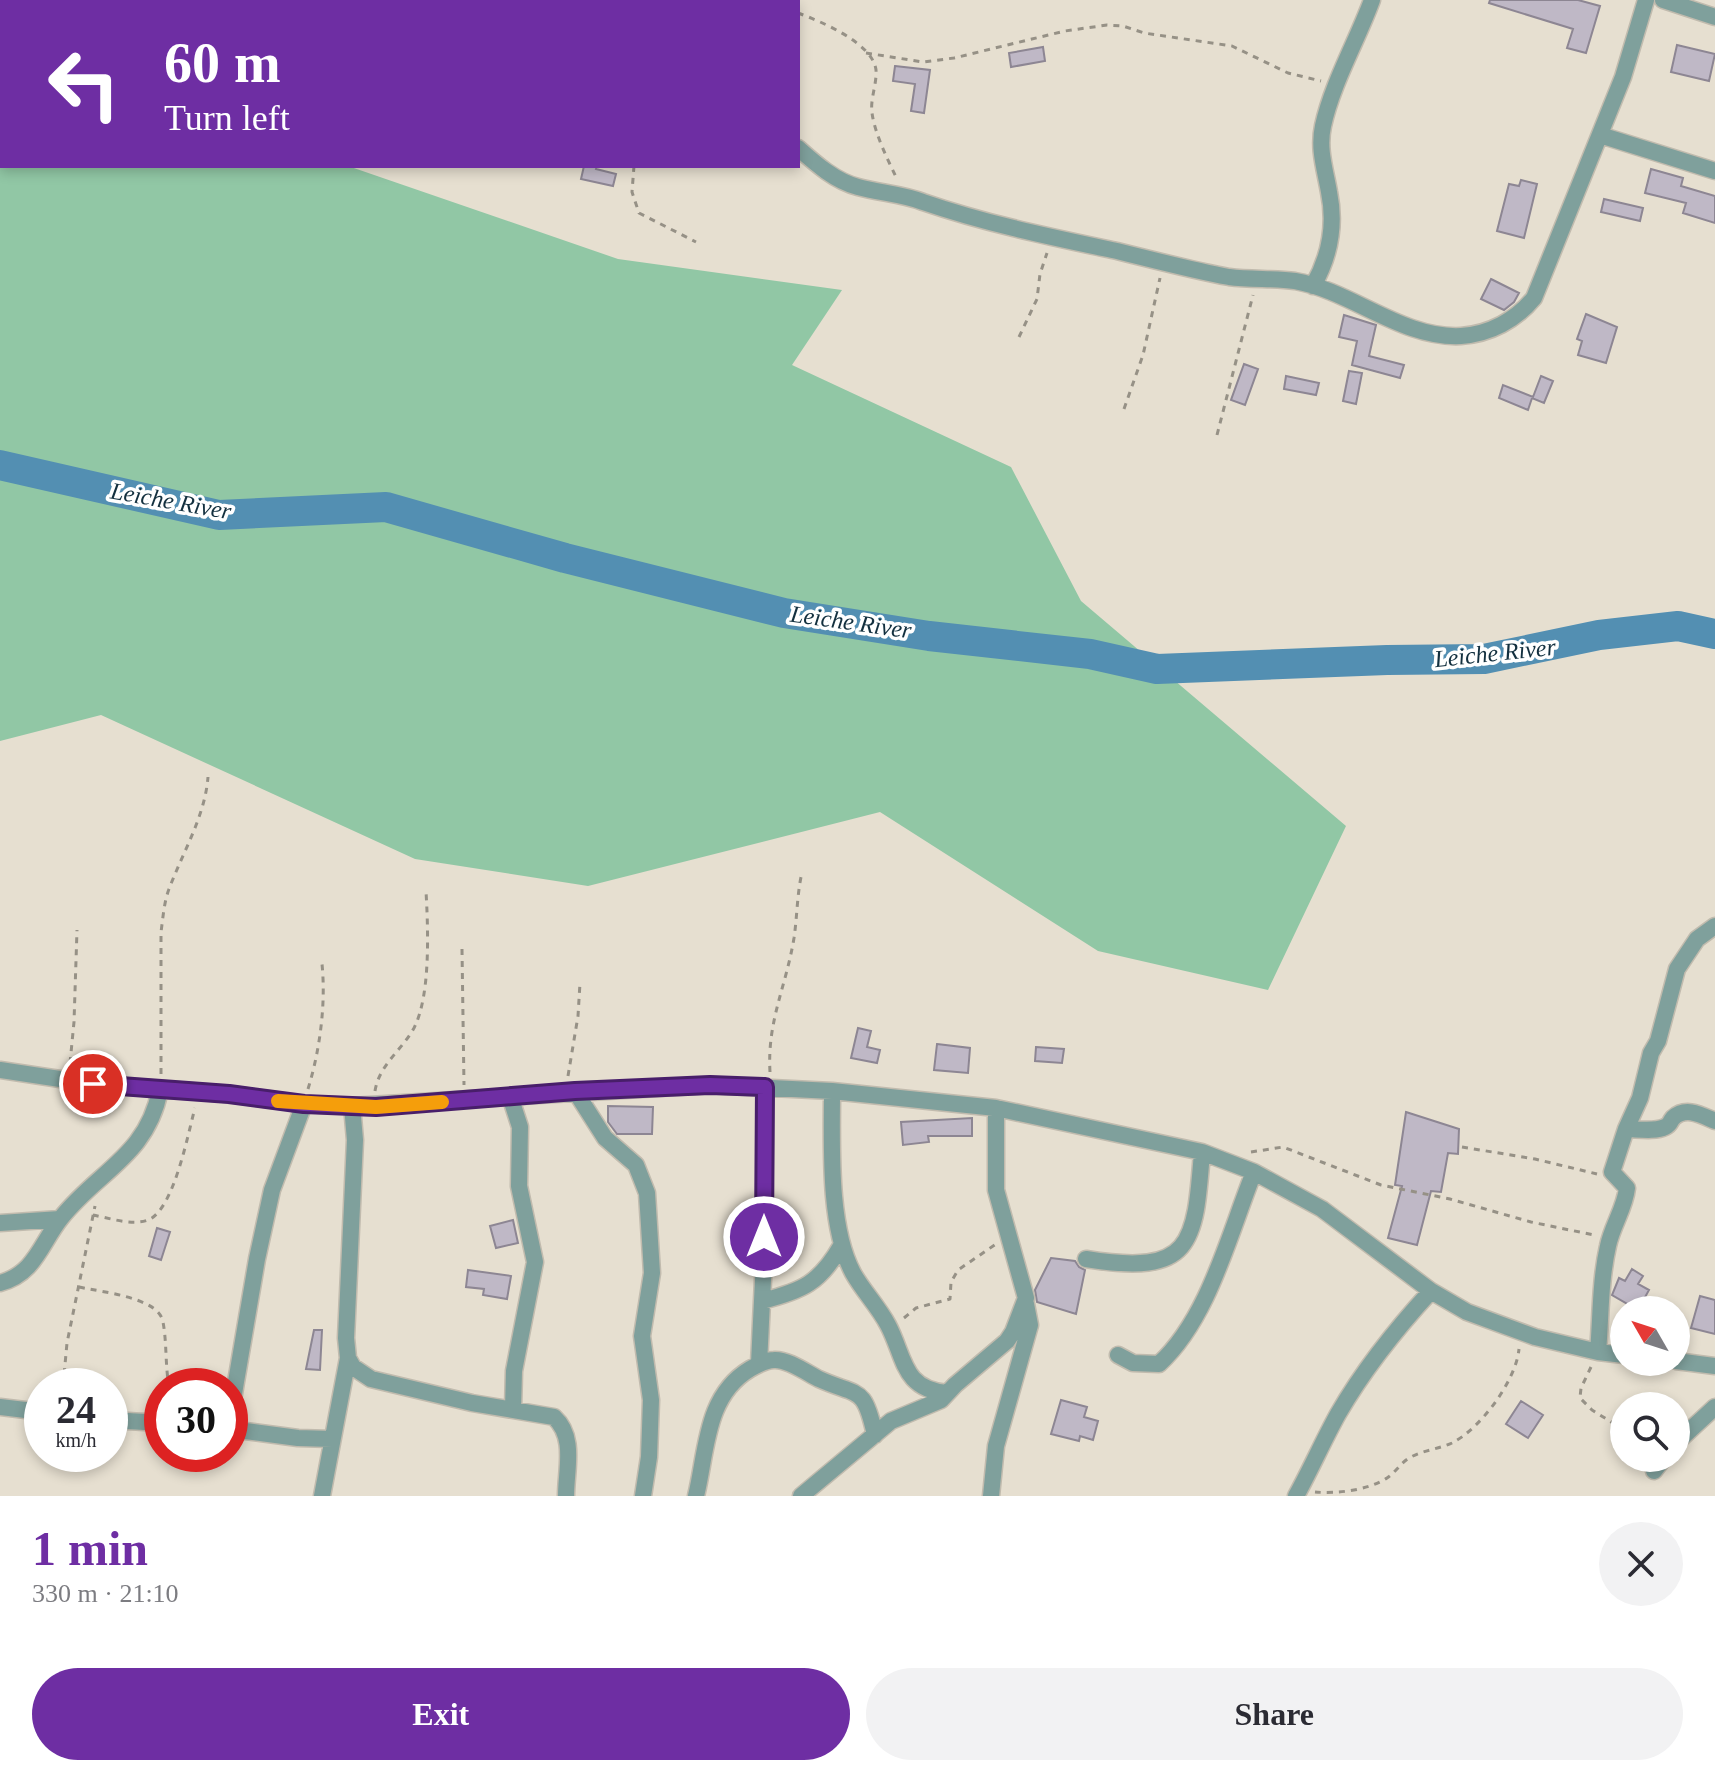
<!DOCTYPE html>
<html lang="en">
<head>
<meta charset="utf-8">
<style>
	:root { --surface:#fff; --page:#f2f2f3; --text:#2b2b33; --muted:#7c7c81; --accent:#6e2ea3 }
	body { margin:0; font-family:Georgia,serif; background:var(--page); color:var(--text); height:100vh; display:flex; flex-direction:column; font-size:30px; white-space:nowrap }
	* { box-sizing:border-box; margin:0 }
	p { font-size:26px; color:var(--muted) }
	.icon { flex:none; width:44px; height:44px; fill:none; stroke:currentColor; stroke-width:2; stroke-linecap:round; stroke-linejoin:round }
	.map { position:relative; height:1496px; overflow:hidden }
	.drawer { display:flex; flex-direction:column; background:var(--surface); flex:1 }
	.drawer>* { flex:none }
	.top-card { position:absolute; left:0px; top:0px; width:800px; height:168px; box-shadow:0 4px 12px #0003; background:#6e2ea3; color:#fff; overflow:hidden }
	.needle { width:52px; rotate:309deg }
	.controls { position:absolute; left:1610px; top:1296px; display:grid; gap:16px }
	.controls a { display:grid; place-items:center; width:80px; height:80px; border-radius:50%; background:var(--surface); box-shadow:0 4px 12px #0003; font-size:40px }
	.speed { position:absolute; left:24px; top:1368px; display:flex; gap:16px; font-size:40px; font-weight:700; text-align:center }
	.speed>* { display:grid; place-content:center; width:104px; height:104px; border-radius:50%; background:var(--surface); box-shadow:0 4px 12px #0003; line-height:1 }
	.speed small { font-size:20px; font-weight:400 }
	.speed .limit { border:12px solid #d22; background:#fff; color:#111 }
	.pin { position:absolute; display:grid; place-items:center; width:68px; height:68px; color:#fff; margin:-34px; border:4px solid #fff; border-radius:50%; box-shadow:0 2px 8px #0007 }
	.me { position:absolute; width:88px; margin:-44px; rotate:0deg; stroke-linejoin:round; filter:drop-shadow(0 0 6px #0008) }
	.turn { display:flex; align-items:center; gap:28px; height:168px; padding:0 32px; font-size:36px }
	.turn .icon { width:104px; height:104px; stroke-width:2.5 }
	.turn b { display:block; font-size:56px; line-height:68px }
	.round { display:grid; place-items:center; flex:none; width:84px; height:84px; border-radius:42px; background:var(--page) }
	.overview { display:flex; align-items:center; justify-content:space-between; height:136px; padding:0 32px }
	h1 { font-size:48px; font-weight:700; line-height:60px; color:var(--accent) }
	.cta { display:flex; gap:16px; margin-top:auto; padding:16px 32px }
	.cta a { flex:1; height:92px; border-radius:48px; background:var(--accent); color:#fff; font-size:32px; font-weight:700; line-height:92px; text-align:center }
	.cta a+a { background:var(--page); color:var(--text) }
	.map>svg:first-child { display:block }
	.green { fill:#91c7a5 }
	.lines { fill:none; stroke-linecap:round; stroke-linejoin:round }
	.river { stroke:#538fb2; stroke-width:30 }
	.building { fill:#bfb8c6; stroke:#8d8693; stroke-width:2 }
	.minor-casing { stroke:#c1bbae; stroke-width:19 }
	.path { stroke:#969186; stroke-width:3; stroke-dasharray:6 6; stroke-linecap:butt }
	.minor { stroke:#7fa09c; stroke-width:16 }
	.route-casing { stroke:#481e6a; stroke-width:20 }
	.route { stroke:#6e2ea3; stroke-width:14 }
	.slow { stroke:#f59e0b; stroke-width:14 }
	.labels { text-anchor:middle; stroke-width:7; stroke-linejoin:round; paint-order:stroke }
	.water-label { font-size:24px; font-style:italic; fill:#13303f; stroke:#fff }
</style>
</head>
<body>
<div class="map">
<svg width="1715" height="1496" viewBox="0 0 1715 1496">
	<rect width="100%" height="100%" fill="#e6dfd0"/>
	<path class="green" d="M0,0L20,2H2V166H348L618,259L842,290L792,365L1011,467L1081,601L1346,826L1268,990L1098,951L880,812L588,886L415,859L101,715L0,741Z"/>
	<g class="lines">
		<path class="river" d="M0,465L219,515L386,507L565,558L784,613L929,636L1090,654L1157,669L1387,660L1484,659L1599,635L1678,626L1715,634"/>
	</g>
	<path class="building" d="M1490,0H1578L1600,6L1586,53L1567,48L1573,29L1489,3Z
		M1677,45L1715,54L1709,81L1671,72Z
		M1043,47L1045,61L1011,67L1009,53Z
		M895,66L930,70L924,113L911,111L915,84L893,81Z
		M584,166H597L596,169L616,174L613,186L581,179Z
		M1651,169L1683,178L1681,186L1715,196V223L1683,213L1686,203L1645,193Z
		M1521,180L1537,184L1524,238L1497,231L1509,184L1519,186Z
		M1604,199L1643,208L1640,221L1601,212Z
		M1491,279L1519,293L1514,302L1504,310L1481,299Z
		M1586,314L1617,327L1606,363L1578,355L1582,341L1577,339Z
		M1344,315L1376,325L1369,356L1404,365L1400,378L1352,365L1357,341L1339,337Z
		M1244,364L1258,369L1245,405L1231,400Z
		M1349,371L1362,373L1356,404L1343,401Z
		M1286,376L1319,383L1316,395L1284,389Z
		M1541,376L1553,381L1544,403L1532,398L1528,410L1499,398L1503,385L1533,397Z
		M858,1028L871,1031L867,1047L880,1050L877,1063L851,1058Z
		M937,1044L970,1048L968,1073L934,1070Z
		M1036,1047L1064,1049L1062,1063L1035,1061Z
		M608,1106L653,1107L652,1134H617L608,1122Z
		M1406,1112L1459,1129L1458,1154L1448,1153L1441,1192L1431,1191L1417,1245L1388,1238L1402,1186L1395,1185Z
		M972,1118V1136H928L929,1142L903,1145L901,1122Z
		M513,1220L518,1243L496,1248L490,1226Z
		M157,1228L170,1232L161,1260L149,1256Z
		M1051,1258L1075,1261L1079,1267L1085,1270L1076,1314L1037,1302L1035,1290Z
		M1632,1269L1643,1276L1638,1284L1649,1290L1638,1310L1612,1295L1619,1278L1625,1281Z
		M468,1270L511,1276L507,1299L483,1295L484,1289L466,1287Z
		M1700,1296L1715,1300V1334L1691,1328Z
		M314,1330H322L320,1370L306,1369Z
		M1061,1400L1087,1407L1084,1417L1098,1421L1093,1440L1080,1436L1079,1441L1051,1434Z
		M1521,1401L1543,1415L1528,1438L1506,1424Z"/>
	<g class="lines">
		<defs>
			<path id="minor" d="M337,0L341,2
				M709,0V2
				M1663,0L1715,17
				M1600,135L1715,171
				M798,148C816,164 835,181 858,187C880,193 902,194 923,202C987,224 1051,237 1117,251C1154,260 1191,270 1229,277C1251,280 1274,278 1295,281C1352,291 1402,339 1461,336C1490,334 1516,320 1534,298L1623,77L1646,0
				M1313,286C1330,256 1336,226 1329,192C1325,169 1318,149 1323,126C1332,84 1357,41 1372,0
				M0,1070L93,1084L229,1094L304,1104L352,1106L710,1085L832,1091L996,1108L1202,1152L1254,1172L1322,1209L1431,1291L1467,1312L1535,1337L1598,1352L1624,1355
				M575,1091L605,1138L636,1165L647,1193L652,1273L642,1336L651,1400L649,1457L643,1496
				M832,1091C832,1145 828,1226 853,1273C863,1291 878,1306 888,1325C905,1357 902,1389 947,1393
				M510,1096L520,1127L519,1186L535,1262L514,1371L513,1409
				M352,1106L355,1140L346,1338L348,1358L353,1367L371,1379L472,1403L554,1417C576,1437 566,1469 566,1496
				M1626,1129C1637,1129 1655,1132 1665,1127C1671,1124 1669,1123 1673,1118C1686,1106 1701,1115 1715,1121
				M0,1223L60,1219
				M1086,1259C1192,1276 1195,1245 1202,1152
				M0,1283C35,1274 41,1243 61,1218C98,1171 147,1156 160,1090
				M762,1301C802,1291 820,1283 841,1246
				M1598,1352C1601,1317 1600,1281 1608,1246C1612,1226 1625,1208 1627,1188L1612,1172L1626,1129L1640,1098L1651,1053L1658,1041L1677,969L1697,939L1715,926
				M1118,1355L1133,1363L1159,1364C1209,1318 1229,1234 1254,1172
				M1676,1361L1715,1366
				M759,1364L764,1259L765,1087
				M0,1407L42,1412
				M230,1417L257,1259L272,1190L304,1104
				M110,1420L162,1423
				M230,1429L298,1438L332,1439
				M1676,1443L1715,1407
				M1654,1471L1664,1458
				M322,1496L348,1358
				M696,1496C707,1451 705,1396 750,1369C757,1365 766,1360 774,1360C788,1359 807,1373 819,1379C859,1397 864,1385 875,1435
				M801,1496L891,1421L941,1400L955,1385L1007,1341L1013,1332L1026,1298L996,1190V1108
				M991,1496L996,1446L1030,1325L1026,1304
				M1296,1496C1311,1469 1323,1441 1338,1414C1364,1369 1396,1329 1431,1291"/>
		</defs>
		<use href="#minor" class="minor-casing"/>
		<path class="path" d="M425,0L426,2
			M746,0L751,2
			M589,2L590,0
			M798,13C820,21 873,43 876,70C877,84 870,99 872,113C875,134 887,158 896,177
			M866,53L923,62L954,58L1065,31L1107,25L1123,26L1144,33L1232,46L1288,73L1321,81
			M634,166L632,192L639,213L696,242
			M1019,337L1037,299L1040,274L1047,253
			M1124,409L1143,355L1160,278
			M1217,435L1253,295
			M462,949L464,1085
			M70,1063L74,1022L77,930
			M770,1072C767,1021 786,987 794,938C797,918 797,897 801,877
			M161,1074V932C163,918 164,902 169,889C183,852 205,816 208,777
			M568,1076L578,1016L580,983
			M308,1089C320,1050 326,1004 322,964
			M375,1091C379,1065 402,1050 414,1028C431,995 428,927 426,891
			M1462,1147L1535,1159L1597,1174
			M1251,1152L1283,1147L1381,1185L1450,1199L1531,1222L1594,1235
			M93,1215C109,1218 132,1226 148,1220C174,1210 188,1133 195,1108
			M79,1287C100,1292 159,1297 163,1322C167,1343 165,1365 169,1386
			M904,1318L916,1308L950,1299L951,1282L958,1270L996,1244
			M1591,1367L1581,1388L1580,1398L1592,1410L1624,1430
			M63,1386L67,1343L95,1206
			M1315,1492C1337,1494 1369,1490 1387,1478C1396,1472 1401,1462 1411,1457C1424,1450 1439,1449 1452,1443C1480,1429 1516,1381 1519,1349"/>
		<use href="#minor" class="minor"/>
	</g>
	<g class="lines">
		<defs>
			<path id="route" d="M93,1084L229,1094L304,1104L376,1107L575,1091L710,1085L765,1087L764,1237"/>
		</defs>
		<use href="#route" class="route-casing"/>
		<use href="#route" class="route"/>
		<path class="slow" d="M278,1101L376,1107L442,1102"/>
	</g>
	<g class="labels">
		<g class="water-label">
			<text transform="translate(171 501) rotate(10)" y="8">Leiche River</text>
			<text transform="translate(851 622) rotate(8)" y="8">Leiche River</text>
			<text transform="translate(1495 653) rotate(-6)" y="8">Leiche River</text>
		</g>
	</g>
</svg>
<div class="controls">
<a><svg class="needle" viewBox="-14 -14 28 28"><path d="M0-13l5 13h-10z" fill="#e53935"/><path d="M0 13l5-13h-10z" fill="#7c7c81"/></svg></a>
<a><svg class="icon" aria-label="search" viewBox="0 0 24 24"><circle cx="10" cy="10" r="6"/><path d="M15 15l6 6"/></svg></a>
</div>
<div class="speed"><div>24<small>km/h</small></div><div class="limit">30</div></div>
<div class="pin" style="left:93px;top:1084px;background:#d93025"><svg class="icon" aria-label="arrive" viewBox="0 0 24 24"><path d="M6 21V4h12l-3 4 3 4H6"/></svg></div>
<svg class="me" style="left:764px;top:1237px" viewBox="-20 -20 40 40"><circle r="17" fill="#6e2ea3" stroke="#fff" stroke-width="3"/><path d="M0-11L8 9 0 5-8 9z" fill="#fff"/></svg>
<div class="top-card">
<div class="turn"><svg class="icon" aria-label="left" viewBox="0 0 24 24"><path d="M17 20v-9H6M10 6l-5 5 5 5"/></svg><div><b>60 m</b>Turn left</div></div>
</div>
</div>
<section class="drawer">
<div class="overview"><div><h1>1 min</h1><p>330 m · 21:10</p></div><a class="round"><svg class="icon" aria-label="close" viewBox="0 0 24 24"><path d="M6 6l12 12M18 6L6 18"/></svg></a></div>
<div class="cta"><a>Exit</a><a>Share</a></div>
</section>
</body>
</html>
